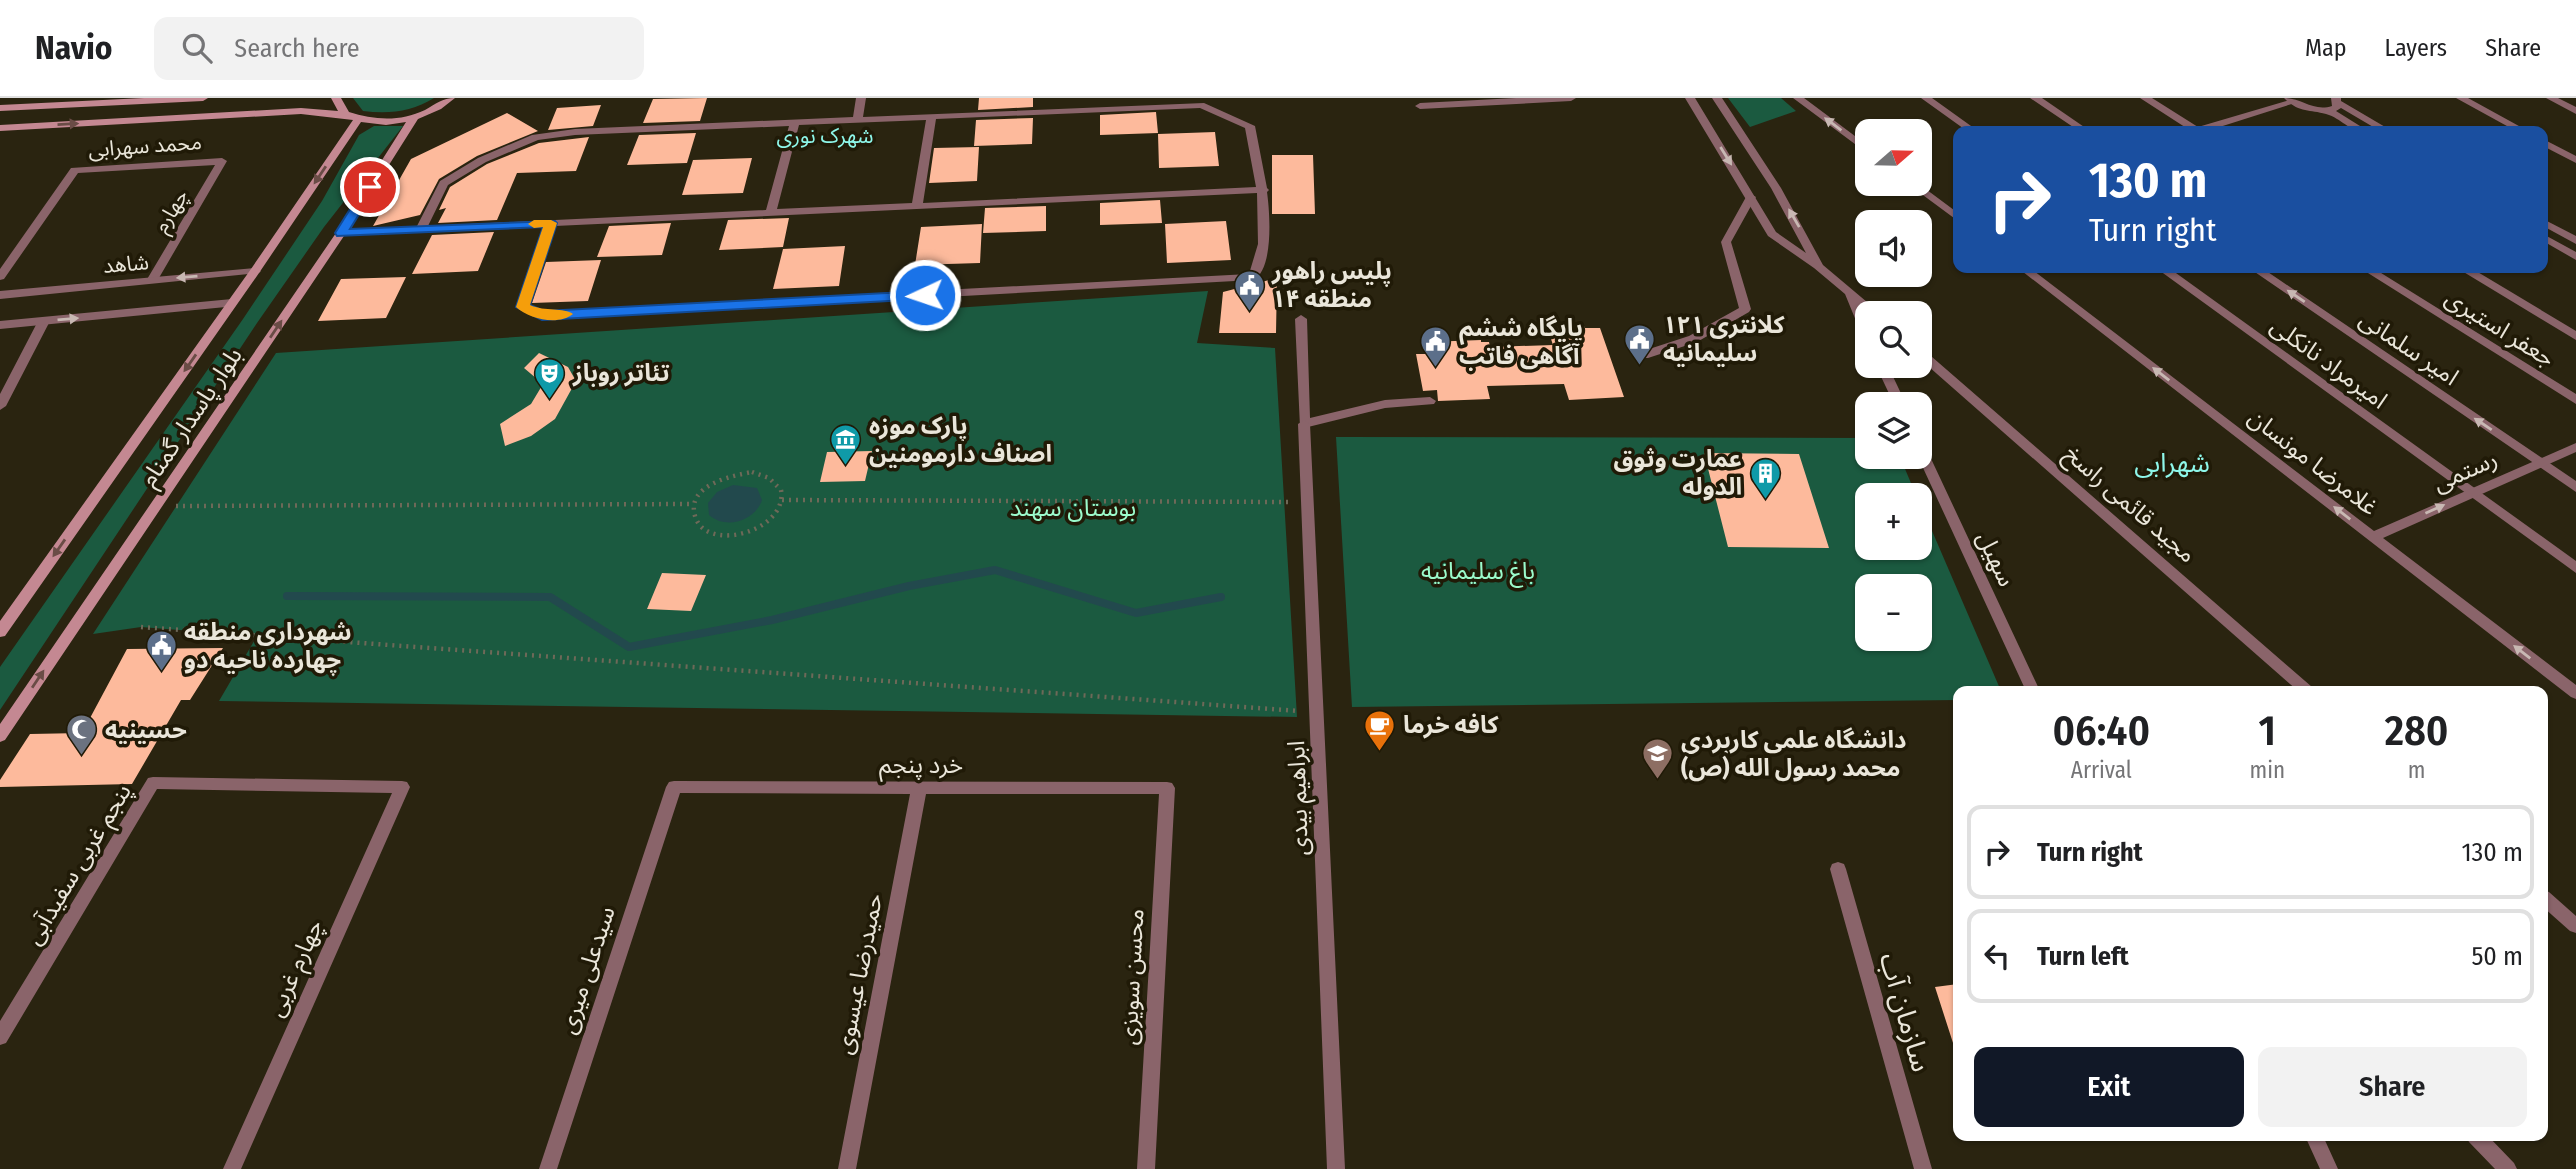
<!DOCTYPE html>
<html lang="en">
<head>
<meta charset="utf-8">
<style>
	:root { --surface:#fff; --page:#f2f2f2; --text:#202124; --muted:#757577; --line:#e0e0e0; --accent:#111827 }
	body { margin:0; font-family:"Fira Sans Condensed","Noto Sans Arabic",sans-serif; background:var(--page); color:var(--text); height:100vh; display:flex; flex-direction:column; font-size:26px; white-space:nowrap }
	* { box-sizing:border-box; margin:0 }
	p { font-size:23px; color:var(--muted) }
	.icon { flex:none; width:38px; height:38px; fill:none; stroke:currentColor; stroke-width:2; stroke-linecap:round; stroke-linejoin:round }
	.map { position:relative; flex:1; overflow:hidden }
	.drawer { position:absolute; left:1953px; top:588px; width:595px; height:455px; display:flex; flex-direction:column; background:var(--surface); border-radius:14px; box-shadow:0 2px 5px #0004 }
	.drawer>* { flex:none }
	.top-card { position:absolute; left:1953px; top:28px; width:595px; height:147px; border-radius:14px; box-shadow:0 2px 5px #0004; background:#1a4fa0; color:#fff; overflow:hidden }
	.needle { width:46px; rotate:70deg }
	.buttons { position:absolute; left:1855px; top:21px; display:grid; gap:14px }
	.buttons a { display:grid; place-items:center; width:77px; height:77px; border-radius:14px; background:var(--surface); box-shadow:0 2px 5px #0004; font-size:35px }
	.pin { position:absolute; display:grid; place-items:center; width:60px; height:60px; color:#fff; margin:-30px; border:4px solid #fff; border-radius:50%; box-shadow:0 2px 7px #0007 }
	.me { position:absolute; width:77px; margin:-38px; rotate:267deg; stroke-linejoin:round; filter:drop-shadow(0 0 5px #0008) }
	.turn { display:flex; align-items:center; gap:24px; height:147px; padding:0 21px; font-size:32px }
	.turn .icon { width:91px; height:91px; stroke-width:2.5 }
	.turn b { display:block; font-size:49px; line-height:60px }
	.eta { display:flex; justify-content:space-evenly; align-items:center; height:119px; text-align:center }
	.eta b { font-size:42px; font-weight:600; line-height:49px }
	.primary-button { display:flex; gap:14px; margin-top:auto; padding:14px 21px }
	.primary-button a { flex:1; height:80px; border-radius:14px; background:var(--accent); color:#fff; font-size:28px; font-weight:600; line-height:80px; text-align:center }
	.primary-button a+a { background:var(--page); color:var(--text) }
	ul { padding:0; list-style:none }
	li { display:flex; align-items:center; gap:21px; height:94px; margin:0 14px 10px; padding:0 7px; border:4px solid var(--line); border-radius:14px }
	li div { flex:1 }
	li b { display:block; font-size:26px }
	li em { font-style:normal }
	header { display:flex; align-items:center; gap:42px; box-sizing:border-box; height:98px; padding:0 35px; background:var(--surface); border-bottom:2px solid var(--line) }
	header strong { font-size:33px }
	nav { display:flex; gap:38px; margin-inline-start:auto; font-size:24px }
	.search { width:490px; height:63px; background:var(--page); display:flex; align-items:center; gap:18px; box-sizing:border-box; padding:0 24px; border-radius:14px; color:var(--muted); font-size:26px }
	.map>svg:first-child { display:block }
	.green { fill:#1b5a40; fill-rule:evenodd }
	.water { fill:#22494d }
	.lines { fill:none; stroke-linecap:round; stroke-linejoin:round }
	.stream { stroke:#22494d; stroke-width:8 }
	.building { fill:#fdba9c }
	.path { stroke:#6e6958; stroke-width:4.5; stroke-dasharray:2 5; stroke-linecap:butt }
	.service { fill:#8a646a; fill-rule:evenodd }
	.minor { fill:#8a646a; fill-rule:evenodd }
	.tertiary { fill:#8a646a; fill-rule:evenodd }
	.secondary { fill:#c48892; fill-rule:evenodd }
	.oneway { fill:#6a4c46 }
	.oneway2 { fill:#c8b8b3 }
	.route { fill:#1a73e8; stroke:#114b97; stroke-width:2 }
	.slow { fill:#f59e0b }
	.labels { text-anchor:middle; stroke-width:7; stroke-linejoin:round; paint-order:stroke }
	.far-neighbourhood-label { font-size:21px; fill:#8ef7ea; stroke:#201a07 }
	.far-street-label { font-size:21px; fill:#eae6da; stroke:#201a07 }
	.poi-label { font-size:24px; font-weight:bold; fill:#eae6da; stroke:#201a07; text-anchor:start }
	.street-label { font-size:24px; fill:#eae6da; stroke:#201a07 }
	.park-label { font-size:24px; fill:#9bfbcc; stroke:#201a07 }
	.neighbourhood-label { font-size:26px; fill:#8ef7ea; stroke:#201a07 }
	.near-street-label { font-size:28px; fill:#eae6da; stroke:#201a07 }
</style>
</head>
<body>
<header>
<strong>Navio</strong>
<div class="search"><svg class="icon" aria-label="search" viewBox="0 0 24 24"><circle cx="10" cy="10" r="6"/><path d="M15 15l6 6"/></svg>Search here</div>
<nav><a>Map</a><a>Layers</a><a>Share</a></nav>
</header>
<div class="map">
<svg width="2576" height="1071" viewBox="0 0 2576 1071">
	<rect width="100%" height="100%" fill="#2a2410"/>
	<path class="green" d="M353,0H434C412,14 389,16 363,13Z
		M1728,0H1781L1796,13L1750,29Z
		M374,28H403L324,129L257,225L0,612V569L243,221L322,103L359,37Z
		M1208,193L1197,245L1275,250L1297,619L219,603L257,538L141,529L93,536L276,255Z
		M1336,339L1867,340V359H1900L1916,397H1867V450H1920V405L2001,593H1958V602L1352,609ZM1867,488H1920V541H1867Z"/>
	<path class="water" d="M733,387L757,390L762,402C755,423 726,432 709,417L708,405L717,394Z"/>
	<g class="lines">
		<path class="stream" d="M287,498L550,499L629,549L772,522L909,488L995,472L1136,515L1221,499"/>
	</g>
	<path class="building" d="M707,0L700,23L643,25L653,1Z
		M979,0H1033V9L978,12Z
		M601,7L593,28L548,32L557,10Z
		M1156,14L1158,35L1100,37V17Z
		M507,15L538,33L477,58L439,81L420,117L373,128L411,61Z
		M1033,20L1032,46L974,48L976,22Z
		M1215,34L1219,68L1159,70L1158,36Z
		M696,35L687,65L627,67L639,37Z
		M589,39L576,73L517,75L497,122L438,125L446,110L439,112L450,89L487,66L539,45Z
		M979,49L977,83L929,85L934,50Z
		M1272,57H1313L1315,116H1272Z
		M752,60L743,95L682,97L693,62Z
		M1160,102L1162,125L1100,127V105Z
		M1046,108V133L983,135L985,110Z
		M789,120L783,149L719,152L728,122Z
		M1226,123L1231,162L1167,165L1165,126Z
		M671,125L662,157L597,159L609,128Z
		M982,126L980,165L915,167L921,129Z
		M494,134L478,173L412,176L432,137Z
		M845,148L839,188L773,191L783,151Z
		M601,162L588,203L532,205L546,164Z
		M406,179L386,220L318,223L341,181Z
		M1277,180L1276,235H1219L1223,194Z
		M1584,228L1585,230H1600L1624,299L1569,302L1564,286L1487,288L1490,301L1438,303L1437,292L1423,293L1416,256H1430L1428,244L1481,242V244H1489L1490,249L1553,247L1548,232Z
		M539,255L568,269L576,283L555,321L531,338L505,348L500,326L531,306L543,286L524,270Z
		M872,353L865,383L820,384L827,354Z
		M1704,355L1799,356L1829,450L1728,449Z
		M662,475L706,477L691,513L647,511Z
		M223,550L190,602H181L132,686L0,689V682L30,636L82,635L127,551Z
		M1958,886V948H1954L1935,889Z"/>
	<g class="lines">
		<path class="path" d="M752,374L769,380L781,392C787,425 735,446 709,434C702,431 697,425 695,418C686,387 731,378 752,374Z
			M782,402L1289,404
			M176,408L693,406
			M141,529L1299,613"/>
		<path class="service" d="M856,0H866L863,19L1204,5L1255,28L1267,90L1269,92L1267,94C1270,115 1274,172 1253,182L542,221L517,209L544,129L341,138L336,135L341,132L417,128L440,83L478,60L532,37L575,31L853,19ZM1200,10L1245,30L1256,89L923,105L936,21ZM926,22L912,105L777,111L799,27ZM789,28L766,112L428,128L448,87L486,64L538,42L575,37ZM1257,95L1258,146L1249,176L543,213L529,207L555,128Z
			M1516,0H1576L1571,3L1420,11L1415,8L1420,5Z
			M1751,96L1756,99L1731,144L1751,211L1749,214L1697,244L1648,260H1640V254L1689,238L1739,210L1721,144L1746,99Z
			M1301,217L1307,221L1310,320L1385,302L1430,299L1436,303L1434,306L1385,310L1304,330L1300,329L1295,221Z"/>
		<path class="minor" d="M1685,0H1695L1776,134L1806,155L1771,90L1712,0H1722L1781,90L1823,167L1880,215H1867L1862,211L1867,223V239L1861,235L1845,196L1814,170L1768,138Z
			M1921,0H1932L1978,33H1967Z
			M2030,0H2042L2090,33H2079Z
			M2140,0H2152L2198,29L2290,2L2298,4L2207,33H2191Z
			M2456,0H2468L2528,33H2516Z
			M2546,0H2558L2576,9V16Z
			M2543,41L2576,58V65L2543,48Z
			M222,60L227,63L156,185H148L146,183L215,67L78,75L4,181L0,182V171L71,70Z
			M2156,170H2169L2576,463V475Z
			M2249,170H2262L2576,383V394Z
			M2360,170H2373L2576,296V306Z
			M2457,170H2471L2576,233V242Z
			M44,219L50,223L6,308L0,312V296L38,223Z
			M1920,251L1924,252L2312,589L2314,593H2298L1920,261Z
			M1876,268H1888L1906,306H1894Z
			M1304,322L1310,326L1345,1071H1327L1298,326Z
			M1920,346L1926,350L2040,593H2026L1918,359H1920Z
			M153,679L402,683L407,684L410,689L241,1071H223L392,695L157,691L6,945L0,947V923L148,680Z
			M674,683L1167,684L1172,685L1175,690L1155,1071H1137L1159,696H926L856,1071H838L910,696L680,695L557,1071H539L666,689L669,684Z
			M1838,764L1844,766L1846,771L1932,1071H1914L1830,771L1832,766Z
			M2543,792L2549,794L2576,818V835L2570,833L2543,809Z
			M2305,1038H2323L2338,1071H2320Z
			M2466,1038H2488L2514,1065L2517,1071H2495L2469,1044Z"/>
		<path class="tertiary" d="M1793,0H1804L1867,47V55Z
			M2284,0C2302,0 2313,14 2332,8L2331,0H2341V3L2392,33H2380L2341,10L2336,13L2368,33C2348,34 2343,21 2326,16C2309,11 2299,15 2284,0Z
			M1908,86H1919L1958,115V123Z
			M2543,121L2576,138V146L2543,128Z
			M2543,136L2576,154V162L2543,143Z
			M255,170L261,173L259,175L0,201V193Z
			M2018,170H2030L2374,433L2576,345V354L2383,440L2576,587V601L2571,599Z
			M232,201L236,202V208L0,231V223Z"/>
		<path class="secondary" d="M144,0H208L203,3L0,13V7Z
			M331,0H341L349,14C374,22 400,24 425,12C436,6 442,0 455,0L441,11L418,21L346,135L5,642L0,644V626L336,135L406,24L386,27L361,24L259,175L5,538L0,539V523L251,171L353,22L301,16L0,33V27L301,10L338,13Z"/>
	</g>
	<defs><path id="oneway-solid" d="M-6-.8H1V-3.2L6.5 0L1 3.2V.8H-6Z" transform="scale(1.75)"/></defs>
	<g class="oneway">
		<use href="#oneway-solid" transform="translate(68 26) rotate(-3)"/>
		<use href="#oneway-solid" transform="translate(320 77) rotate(124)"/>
		<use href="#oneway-solid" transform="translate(276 231) rotate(-56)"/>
		<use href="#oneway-solid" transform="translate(190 265) rotate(125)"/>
		<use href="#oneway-solid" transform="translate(59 450) rotate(125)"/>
		<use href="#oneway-solid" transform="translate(38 581) rotate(-56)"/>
	</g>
	<g class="oneway2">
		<use href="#oneway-solid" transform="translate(1833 26) rotate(-143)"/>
		<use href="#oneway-solid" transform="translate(1726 58) rotate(58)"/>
		<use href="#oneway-solid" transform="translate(1794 120) rotate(-120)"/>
		<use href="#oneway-solid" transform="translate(187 179) rotate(175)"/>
		<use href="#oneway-solid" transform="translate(2296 198) rotate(-146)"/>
		<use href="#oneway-solid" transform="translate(68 221) rotate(-5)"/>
		<use href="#oneway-solid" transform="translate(2161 276) rotate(-142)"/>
		<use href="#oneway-solid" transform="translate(2483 326) rotate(-146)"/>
		<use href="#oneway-solid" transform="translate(2435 411) rotate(-24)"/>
		<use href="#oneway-solid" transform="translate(2342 415) rotate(-142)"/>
		<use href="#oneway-solid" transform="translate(2522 554) rotate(-142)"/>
	</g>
	<path class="route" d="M370,86L376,89L350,131L555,123L557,125L530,207L544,213L925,193L932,197L925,201L542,222L516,209L543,129L337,138L335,135L364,89Z"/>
	<path class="slow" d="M551,122L557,125L530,207C545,214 564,209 573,216C558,228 529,221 516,209L543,129L534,130L528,126L534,122Z"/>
	<defs>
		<symbol id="civic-pin" viewBox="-11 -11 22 30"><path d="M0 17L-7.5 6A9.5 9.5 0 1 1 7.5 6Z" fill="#5c6f8a" stroke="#201a07"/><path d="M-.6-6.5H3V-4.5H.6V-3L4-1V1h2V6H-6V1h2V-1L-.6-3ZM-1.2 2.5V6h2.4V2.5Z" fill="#fff"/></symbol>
		<symbol id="theatre-pin" viewBox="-11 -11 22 30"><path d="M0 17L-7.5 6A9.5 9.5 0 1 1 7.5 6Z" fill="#0f9aa8" stroke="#201a07"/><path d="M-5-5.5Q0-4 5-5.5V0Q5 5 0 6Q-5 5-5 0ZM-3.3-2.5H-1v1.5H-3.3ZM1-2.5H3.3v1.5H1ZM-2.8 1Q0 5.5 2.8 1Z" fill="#fff"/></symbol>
		<symbol id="museum-pin" viewBox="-11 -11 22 30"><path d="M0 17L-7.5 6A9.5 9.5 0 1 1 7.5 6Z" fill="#0f9aa8" stroke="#201a07"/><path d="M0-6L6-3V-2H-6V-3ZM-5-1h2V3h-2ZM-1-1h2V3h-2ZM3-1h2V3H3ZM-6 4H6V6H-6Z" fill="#fff"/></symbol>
		<symbol id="building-pin" viewBox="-11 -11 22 30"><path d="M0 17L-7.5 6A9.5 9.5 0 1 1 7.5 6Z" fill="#0f9aa8" stroke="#201a07"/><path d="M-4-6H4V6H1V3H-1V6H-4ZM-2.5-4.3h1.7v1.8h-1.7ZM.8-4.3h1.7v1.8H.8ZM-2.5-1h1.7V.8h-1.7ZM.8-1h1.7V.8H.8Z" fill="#fff"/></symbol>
		<symbol id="cafe-pin" viewBox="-11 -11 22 30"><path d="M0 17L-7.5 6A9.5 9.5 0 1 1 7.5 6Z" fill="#e8710a" stroke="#201a07"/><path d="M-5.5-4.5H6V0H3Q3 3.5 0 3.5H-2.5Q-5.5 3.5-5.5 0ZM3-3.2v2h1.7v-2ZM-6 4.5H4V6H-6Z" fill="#fff"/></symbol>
		<symbol id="mosque-pin" viewBox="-11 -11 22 30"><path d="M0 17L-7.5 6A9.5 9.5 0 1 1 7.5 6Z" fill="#6b7280" stroke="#201a07"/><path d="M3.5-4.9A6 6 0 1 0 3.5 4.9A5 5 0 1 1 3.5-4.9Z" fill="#fff"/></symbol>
		<symbol id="university-pin" viewBox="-11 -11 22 30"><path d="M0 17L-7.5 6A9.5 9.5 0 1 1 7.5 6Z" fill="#8d6e63" stroke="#201a07"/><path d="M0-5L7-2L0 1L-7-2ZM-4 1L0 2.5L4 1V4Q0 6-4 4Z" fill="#fff"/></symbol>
	</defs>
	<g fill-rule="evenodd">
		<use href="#civic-pin" x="1232" y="170" width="35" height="47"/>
		<use href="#civic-pin" x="1622" y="224" width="35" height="47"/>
		<use href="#civic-pin" x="1418" y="226" width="35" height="47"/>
		<use href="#theatre-pin" x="532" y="258" width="35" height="47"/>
		<use href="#museum-pin" x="828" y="324" width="35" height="47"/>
		<use href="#building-pin" x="1748" y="358" width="35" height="47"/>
		<use href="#civic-pin" x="144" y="530" width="35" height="47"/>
		<use href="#cafe-pin" x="1362" y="610" width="35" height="47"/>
		<use href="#mosque-pin" x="64" y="614" width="35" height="47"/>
		<use href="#university-pin" x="1640" y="638" width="35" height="47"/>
	</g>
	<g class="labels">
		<g class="far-neighbourhood-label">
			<text x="825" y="45">شهرک نوری</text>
		</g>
		<g class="far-street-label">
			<text transform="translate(145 48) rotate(-4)" y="7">محمد سهرابی</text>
			<text transform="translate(171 113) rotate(-59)" y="7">چهارم</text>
			<text transform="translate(126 166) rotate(-5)" y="7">شاهد</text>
		</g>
		<g class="poi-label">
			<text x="1272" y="181">پلیس راهور<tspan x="1272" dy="28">منطقه ۱۴</tspan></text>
			<text x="1663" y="235">كلانتری ١٢١<tspan x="1663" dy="28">سلیمانیه</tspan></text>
			<text x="1459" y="238">پایگاه ششم<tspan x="1459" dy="28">آگاهی فاتب</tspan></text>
			<text x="573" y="283">تئاتر روباز</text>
			<text x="869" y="336">پارک موزه<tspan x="869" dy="28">اصناف دارمومنین</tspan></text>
			<text x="1742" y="369" text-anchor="end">عمارت وثوق<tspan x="1742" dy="28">الدوله</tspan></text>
			<text x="184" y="542">شهرداری منطقه<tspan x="184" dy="28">چهارده ناحیه دو</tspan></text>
			<text x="1403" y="635">کافه خرما</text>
			<text x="105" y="640">حسینیه</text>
			<text x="1681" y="650">دانشگاه علمی کاربردی<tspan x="1681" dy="28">محمد رسول الله (ص)</tspan></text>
		</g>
		<g class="street-label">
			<text transform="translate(2500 230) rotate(32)" y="8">جعفر استیری</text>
			<text transform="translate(2409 250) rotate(34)" y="8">امیر سلمانی</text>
			<text transform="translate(2329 265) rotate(36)" y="8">امیرمراد نانکلی</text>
			<text transform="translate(191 319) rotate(-56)" y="8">بلوار پاسدار گمنام</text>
			<text transform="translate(2313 364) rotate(38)" y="8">غلامرضا مونسان</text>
			<text transform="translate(2465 373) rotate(-24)" y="8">رستمی</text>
			<text transform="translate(2130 406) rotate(41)" y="8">مجید قائمی راسخ</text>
			<text transform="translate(1996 461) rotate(65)" y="8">سهیل</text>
			<text x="921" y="675">خرد پنجم</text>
			<text transform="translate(1298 700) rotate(-92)" y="8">ابراهیم بیدی</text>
			<text transform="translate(78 766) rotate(-59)" y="8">پنجم غربی سفیدآبی</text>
			<text transform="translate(295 870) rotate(-66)" y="8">چهارم غربی</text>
			<text transform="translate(587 872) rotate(-72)" y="8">سیدعلی میری</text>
			<text transform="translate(859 876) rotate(-79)" y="8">حمیدرضا عیسوی</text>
			<text transform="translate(1132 879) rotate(-87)" y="8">محسن سویزی</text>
		</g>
		<g class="park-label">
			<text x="1073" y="418">بوستان سهند</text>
			<text x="1478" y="481">باغ سلیمانیه</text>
		</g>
		<g class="neighbourhood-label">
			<text x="2172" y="374">شهرابی</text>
		</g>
		<g class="near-street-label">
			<text transform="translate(1906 914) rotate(74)" y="10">سازمان آب</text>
		</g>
	</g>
</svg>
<div class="buttons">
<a><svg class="needle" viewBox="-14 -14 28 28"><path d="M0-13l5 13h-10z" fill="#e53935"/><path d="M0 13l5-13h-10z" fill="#757577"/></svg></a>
<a><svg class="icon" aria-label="sound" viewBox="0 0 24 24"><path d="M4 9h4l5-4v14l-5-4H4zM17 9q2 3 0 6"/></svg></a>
<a><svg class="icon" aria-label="search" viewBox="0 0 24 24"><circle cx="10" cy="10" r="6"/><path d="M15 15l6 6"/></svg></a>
<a><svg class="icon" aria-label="layers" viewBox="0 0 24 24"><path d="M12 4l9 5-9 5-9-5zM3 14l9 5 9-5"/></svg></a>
<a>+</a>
<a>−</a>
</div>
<div class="pin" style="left:370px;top:89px;background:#d93025"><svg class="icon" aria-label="arrive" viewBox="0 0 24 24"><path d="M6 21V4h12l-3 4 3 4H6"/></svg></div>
<svg class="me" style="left:925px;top:197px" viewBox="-20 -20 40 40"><circle r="17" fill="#1a73e8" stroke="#fff" stroke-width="3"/><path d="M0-11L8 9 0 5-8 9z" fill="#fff"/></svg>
<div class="top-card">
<div class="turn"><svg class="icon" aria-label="right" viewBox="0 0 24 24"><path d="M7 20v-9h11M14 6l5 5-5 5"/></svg><div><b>130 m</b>Turn right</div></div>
</div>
<section class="drawer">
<div class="eta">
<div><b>06:40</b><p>Arrival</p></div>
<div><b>1</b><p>min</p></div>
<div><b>280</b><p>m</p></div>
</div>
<ul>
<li><svg class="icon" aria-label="right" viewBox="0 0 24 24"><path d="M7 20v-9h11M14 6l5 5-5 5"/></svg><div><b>Turn right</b></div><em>130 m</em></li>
<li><svg class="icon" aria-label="left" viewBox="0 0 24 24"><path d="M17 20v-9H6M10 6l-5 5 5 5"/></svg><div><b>Turn left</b></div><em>50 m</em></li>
</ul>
<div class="primary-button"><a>Exit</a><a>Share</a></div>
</section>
</div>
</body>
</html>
